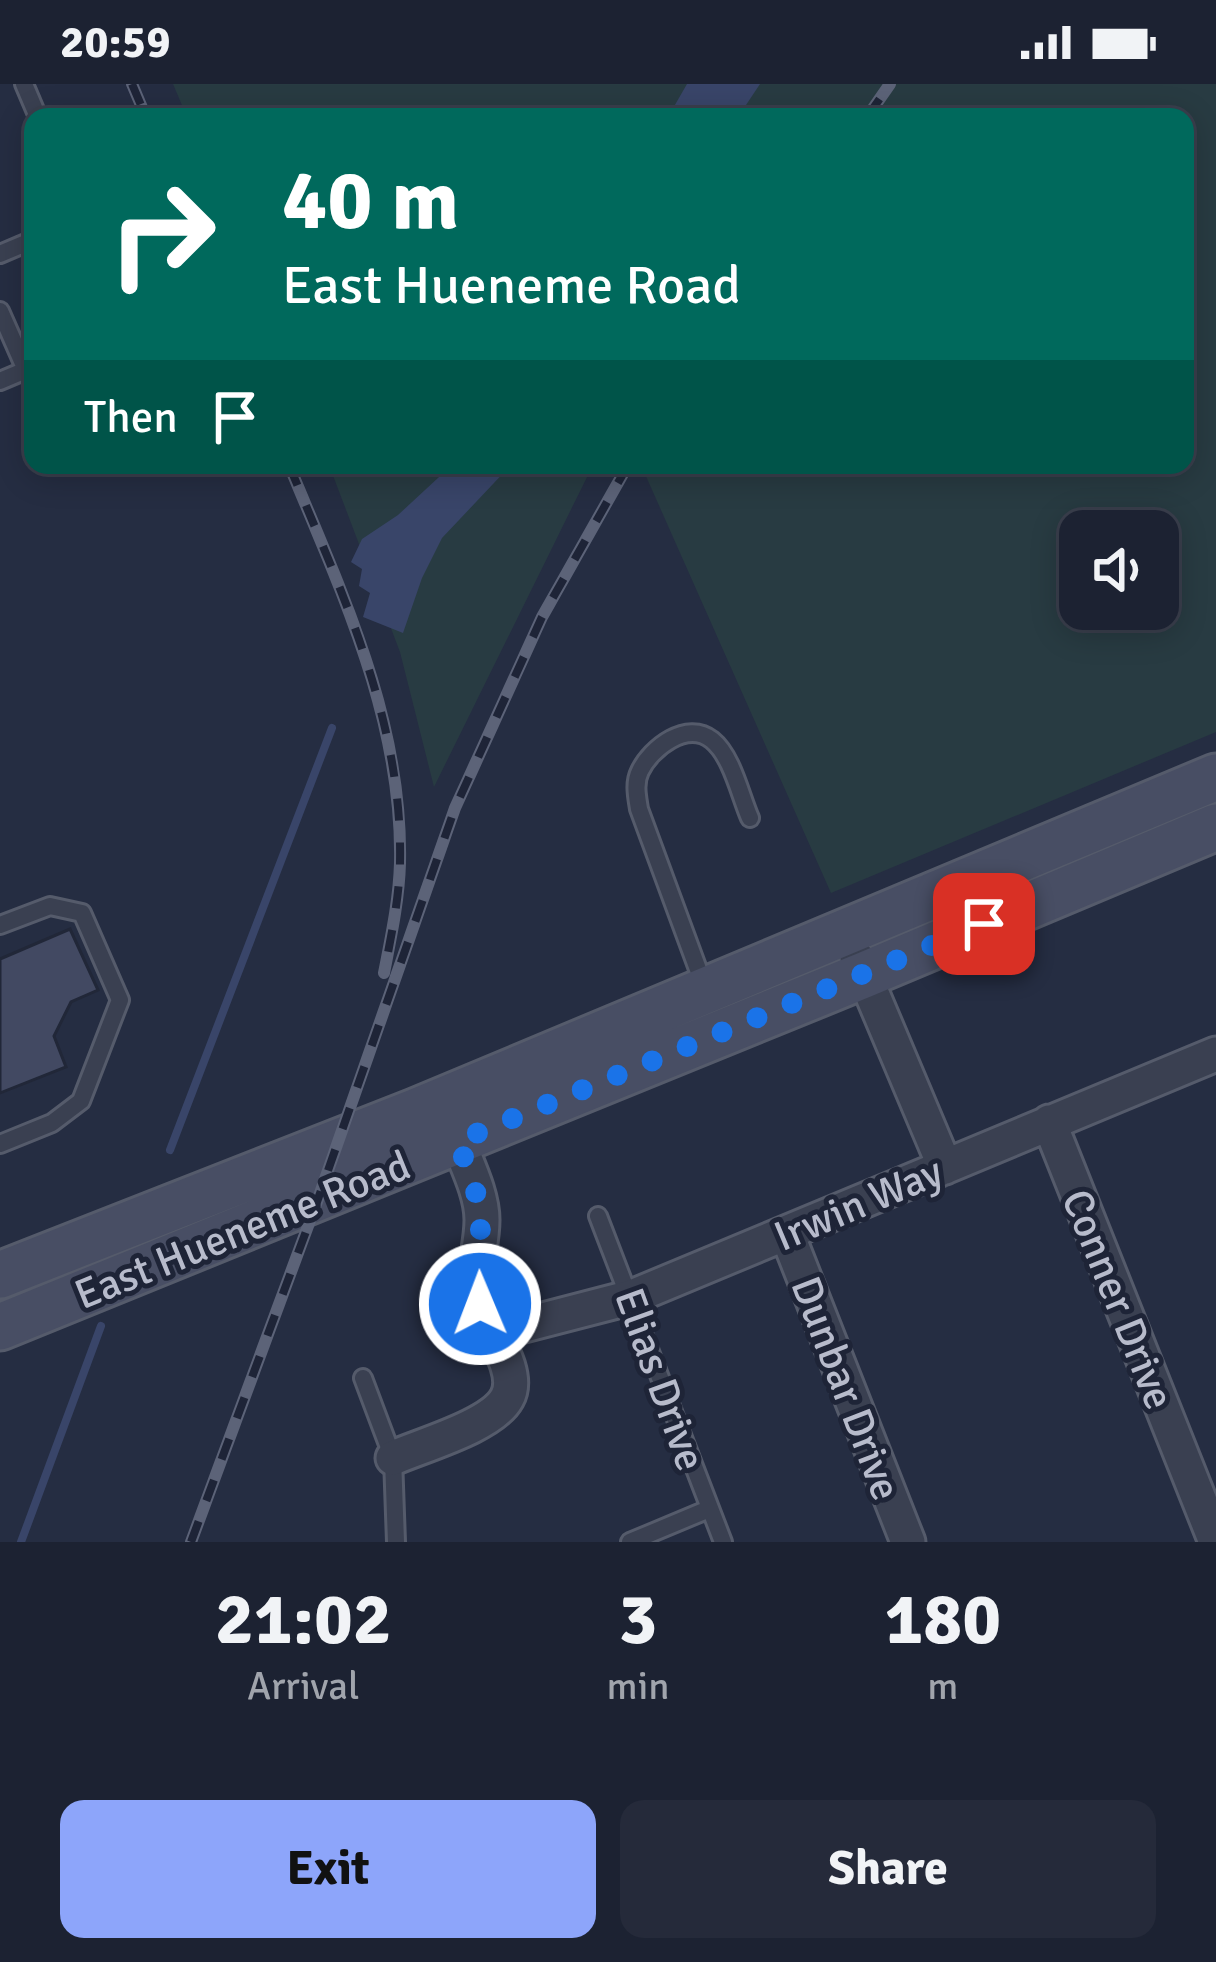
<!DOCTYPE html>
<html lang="en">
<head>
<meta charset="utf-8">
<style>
	:root { --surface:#1c2232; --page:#252a3a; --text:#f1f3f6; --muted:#a0a4ac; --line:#3a3f4d; --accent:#8da5fa }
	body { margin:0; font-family:Signika,sans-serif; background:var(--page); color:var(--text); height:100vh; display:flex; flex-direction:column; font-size:45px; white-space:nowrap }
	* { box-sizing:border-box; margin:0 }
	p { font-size:39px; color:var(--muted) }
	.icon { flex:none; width:66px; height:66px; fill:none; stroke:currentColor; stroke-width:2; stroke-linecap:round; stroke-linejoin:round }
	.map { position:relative; height:1458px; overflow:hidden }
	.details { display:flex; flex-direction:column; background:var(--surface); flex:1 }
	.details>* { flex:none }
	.banner { position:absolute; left:24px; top:24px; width:1170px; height:366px; border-radius:24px; box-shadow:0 6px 30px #0003,0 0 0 3px var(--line); background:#00695c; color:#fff; overflow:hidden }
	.buttons { position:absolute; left:1059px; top:426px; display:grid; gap:24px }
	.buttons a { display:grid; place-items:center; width:120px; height:120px; border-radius:24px; background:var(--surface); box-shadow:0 6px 30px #0003,0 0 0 3px var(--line); font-size:60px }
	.pin { position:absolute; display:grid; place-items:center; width:102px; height:102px; color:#fff; margin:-51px; border-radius:24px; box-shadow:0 6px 18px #0006 }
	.me { position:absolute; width:132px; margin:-66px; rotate:359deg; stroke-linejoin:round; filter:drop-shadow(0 0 9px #0008) }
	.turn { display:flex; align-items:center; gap:42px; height:252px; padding:0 60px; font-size:54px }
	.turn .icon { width:156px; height:156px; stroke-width:2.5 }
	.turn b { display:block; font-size:84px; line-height:102px }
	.then { display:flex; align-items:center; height:114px; padding:0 60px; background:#0003; gap:24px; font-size:45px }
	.eta { display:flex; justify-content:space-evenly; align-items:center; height:204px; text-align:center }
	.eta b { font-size:72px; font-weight:700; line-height:84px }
	.action { display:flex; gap:24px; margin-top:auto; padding:24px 60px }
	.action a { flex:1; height:138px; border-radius:24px; background:var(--accent); color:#111; font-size:48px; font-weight:700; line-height:138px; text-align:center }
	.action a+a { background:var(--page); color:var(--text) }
	.status { display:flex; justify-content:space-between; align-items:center; height:84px; padding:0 60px; background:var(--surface); direction:ltr }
	.status svg { height:33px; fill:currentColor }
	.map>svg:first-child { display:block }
	.green { fill:#283b42; fill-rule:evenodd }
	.water { fill:#394569 }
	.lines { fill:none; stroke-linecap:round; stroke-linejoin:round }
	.stream { stroke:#394569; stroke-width:8 }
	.building { fill:#424962; stroke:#212738; stroke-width:3 }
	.lane-casing { stroke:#555b6b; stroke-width:22 }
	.street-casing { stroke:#555b6b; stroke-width:39 }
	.secondary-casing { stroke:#555b6b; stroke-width:51 }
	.lane { stroke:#3a4051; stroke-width:16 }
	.street { stroke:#3a4051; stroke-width:33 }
	.secondary { stroke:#484e64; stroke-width:45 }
	.rail-casing { stroke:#5c6378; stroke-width:12 }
	.rail { stroke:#1e2437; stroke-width:8; stroke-dasharray:22; stroke-linecap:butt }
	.route { stroke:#1a73e8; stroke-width:21; stroke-dasharray:0 37.8 }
	.labels { text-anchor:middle; stroke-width:10; stroke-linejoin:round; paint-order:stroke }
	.street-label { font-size:42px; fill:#b7bbcb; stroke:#1e2437 }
</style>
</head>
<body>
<div class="status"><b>20:59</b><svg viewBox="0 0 49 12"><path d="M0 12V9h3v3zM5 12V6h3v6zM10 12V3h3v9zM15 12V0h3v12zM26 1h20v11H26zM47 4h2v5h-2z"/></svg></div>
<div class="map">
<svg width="1216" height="1458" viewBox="0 0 1216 1458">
	<rect width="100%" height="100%" fill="#252d42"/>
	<path class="green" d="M173,0H1216V648L831,809L641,381H1185V33H187ZM1080,447H1158V525H1080Z
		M329,381H593L434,703L400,568Z"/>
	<path class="water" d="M687,0H760L738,33H668Z
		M452,381H511L442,454L422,494L403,549L363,533L370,509L359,502L362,485L351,478L362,455L398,431Z"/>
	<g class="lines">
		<path class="stream" d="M170,1066L332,644
			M21,1458L101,1242"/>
	</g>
	<path class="building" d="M70,845L98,906L71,918L54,952L66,983L0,1009V875Z"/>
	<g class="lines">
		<defs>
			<path id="lane" d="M24,0L38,33
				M0,170L33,156
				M0,227L26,286L0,297
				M0,841L50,822L82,829L120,916L81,1017L52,1039L0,1060
				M706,907L639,725C637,712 634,699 640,687C651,664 687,636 712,656C732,672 740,711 750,734
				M598,1132L723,1458
				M363,1294L393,1374L396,1458
				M630,1458L709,1425"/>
			<path id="street" d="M857,874L945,1083
				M1049,1038L1216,1458
				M787,1150L908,1458
				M493,1249L632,1213L1216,970
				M393,1374C422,1361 492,1342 507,1314C522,1287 487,1245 479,1219C470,1189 482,1166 482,1136C482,1110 467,1081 458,1057"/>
			<path id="secondary" d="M0,1191L415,1028L1216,693
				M0,1243L864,891L1216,743"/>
		</defs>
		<use href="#lane" class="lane-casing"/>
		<use href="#street" class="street-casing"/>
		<use href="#secondary" class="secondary-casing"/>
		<use href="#lane" class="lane"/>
		<use href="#street" class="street"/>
		<use href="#secondary" class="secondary"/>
		<defs>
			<path id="rail" d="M132,0L146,33
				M867,33L890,0
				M289,381C342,509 403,637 400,779C399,816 391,853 384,889
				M191,1458L318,1115L455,724L542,533L628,381"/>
		</defs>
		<use href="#rail" class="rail-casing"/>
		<use href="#rail" class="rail"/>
	</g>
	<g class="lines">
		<path class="route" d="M480,1220L474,1184L482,1136L480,1121L458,1057L984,840"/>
	</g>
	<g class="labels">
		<g class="street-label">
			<text transform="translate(858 1119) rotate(-23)" y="15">Irwin Way</text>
			<text transform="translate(242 1145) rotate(-22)" y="15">East Hueneme Road</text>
			<text transform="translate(1119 1215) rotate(68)" y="15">Conner Drive</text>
			<text transform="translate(661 1295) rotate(70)" y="15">Elias Drive</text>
			<text transform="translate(847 1304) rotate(69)" y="15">Dunbar Drive</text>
		</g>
	</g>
</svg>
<div class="buttons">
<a><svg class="icon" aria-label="sound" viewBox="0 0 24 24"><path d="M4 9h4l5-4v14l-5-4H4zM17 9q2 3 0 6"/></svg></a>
</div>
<div class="pin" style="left:984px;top:840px;background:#d93025"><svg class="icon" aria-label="arrive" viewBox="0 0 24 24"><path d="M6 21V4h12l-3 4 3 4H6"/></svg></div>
<svg class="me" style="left:480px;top:1220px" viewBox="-20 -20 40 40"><circle r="17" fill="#1a73e8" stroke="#fff" stroke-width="3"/><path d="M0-11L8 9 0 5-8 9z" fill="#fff"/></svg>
<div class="banner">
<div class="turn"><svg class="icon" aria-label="right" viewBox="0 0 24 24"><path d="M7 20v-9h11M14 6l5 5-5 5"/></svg><div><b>40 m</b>East Hueneme Road</div></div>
<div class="then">Then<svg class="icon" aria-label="arrive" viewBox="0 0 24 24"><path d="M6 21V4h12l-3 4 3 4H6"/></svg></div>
</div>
</div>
<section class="details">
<div class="eta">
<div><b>21:02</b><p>Arrival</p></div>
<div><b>3</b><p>min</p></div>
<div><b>180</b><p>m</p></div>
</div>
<div class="action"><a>Exit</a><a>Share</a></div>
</section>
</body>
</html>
